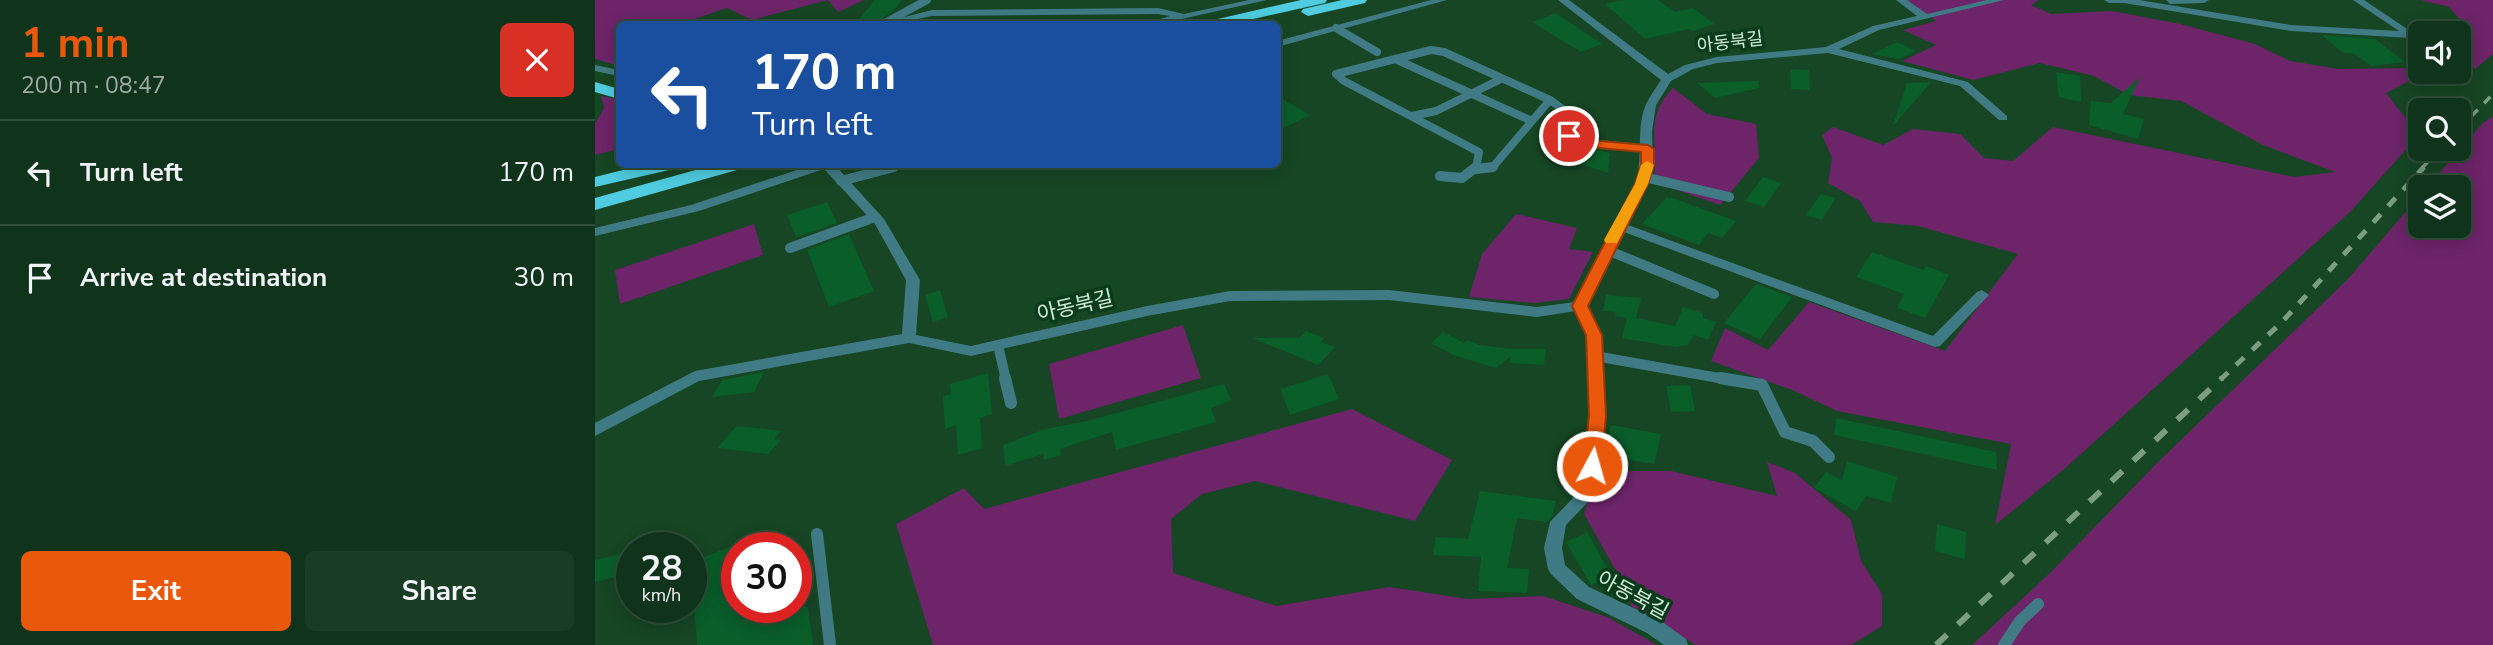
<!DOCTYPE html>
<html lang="en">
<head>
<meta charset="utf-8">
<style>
	:root { --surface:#10341b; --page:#193c24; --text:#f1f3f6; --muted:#9caaa3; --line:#304f3a; --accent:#ea580c }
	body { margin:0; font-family:"Nunito Sans","Noto Sans KR",sans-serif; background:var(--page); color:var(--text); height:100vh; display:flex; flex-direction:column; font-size:26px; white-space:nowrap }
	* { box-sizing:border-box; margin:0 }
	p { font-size:23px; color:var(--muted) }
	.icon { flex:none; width:38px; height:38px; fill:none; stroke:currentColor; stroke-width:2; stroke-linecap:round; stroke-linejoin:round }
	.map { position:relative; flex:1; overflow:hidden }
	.drawer { display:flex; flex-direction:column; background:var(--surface); width:595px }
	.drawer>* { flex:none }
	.hud { position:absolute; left:21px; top:21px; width:665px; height:147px; border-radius:10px; box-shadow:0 4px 18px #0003,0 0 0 2px var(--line); background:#1a4fa0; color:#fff; overflow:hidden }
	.controls { position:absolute; left:1813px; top:21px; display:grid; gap:14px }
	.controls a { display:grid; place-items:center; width:63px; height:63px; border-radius:10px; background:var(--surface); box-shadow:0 4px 18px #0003,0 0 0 2px var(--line); font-size:35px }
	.speed { position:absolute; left:21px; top:532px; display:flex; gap:14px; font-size:35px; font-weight:700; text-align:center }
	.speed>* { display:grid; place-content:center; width:91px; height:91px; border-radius:50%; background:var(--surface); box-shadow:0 4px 18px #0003,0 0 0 2px var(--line); line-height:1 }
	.speed small { font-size:18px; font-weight:400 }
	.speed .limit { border:10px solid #d22; background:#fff; color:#111 }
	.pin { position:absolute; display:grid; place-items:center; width:60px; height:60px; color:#fff; margin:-30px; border:4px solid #fff; border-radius:50%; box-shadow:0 2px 7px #0007 }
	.me { position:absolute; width:77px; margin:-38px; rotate:6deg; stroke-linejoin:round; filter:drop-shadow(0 0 5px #0008) }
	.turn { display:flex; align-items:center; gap:24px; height:147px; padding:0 21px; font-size:32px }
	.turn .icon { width:91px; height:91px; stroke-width:2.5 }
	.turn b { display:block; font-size:49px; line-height:60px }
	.round { display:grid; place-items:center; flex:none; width:74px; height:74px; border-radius:10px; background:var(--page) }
	.head { display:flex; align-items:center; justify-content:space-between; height:119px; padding:0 21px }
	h1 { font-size:42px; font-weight:700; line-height:52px; color:var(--accent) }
	.primary-button { display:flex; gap:14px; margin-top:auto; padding:14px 21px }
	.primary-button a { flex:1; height:80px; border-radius:10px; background:var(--accent); color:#fff; font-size:28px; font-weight:700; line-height:80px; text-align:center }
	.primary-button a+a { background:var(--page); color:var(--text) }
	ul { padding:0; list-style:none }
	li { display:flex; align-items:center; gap:21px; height:105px; padding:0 21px; border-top:2px solid var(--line) }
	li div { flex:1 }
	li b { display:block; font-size:26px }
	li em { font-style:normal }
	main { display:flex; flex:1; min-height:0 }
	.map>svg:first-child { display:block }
	.green { fill:#6d2469 }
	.building { fill:#0a5e2a }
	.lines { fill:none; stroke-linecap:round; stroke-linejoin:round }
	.lane-far2 { stroke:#407b85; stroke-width:8 }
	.lane-far1 { stroke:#407b85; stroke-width:10 }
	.lane { stroke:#407b85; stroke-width:12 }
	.street { fill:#407b85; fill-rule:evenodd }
	.highway { fill:#4fcce0; fill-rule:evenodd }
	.rail-far2 { stroke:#7b9e83; stroke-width:3.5; stroke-dasharray:9 9; stroke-linecap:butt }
	.rail-far1 { stroke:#7b9e83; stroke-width:5; stroke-dasharray:11 11; stroke-linecap:butt }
	.rail { stroke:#7b9e83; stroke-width:6; stroke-dasharray:15 15; stroke-linecap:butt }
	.route { fill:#ea580c; stroke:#983908; stroke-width:2 }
	.slow { fill:#f59e0b }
	.labels { text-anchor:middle; stroke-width:7; stroke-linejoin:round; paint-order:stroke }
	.far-street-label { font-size:18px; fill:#d0e9d4; stroke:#083c1a }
	.street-label { font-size:21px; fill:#d0e9d4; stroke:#083c1a }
</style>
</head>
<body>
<main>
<section class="drawer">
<div class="head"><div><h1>1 min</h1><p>200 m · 08:47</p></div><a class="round" style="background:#d93025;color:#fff"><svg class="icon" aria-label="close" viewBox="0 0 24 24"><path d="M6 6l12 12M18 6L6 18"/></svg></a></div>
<ul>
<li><svg class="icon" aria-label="left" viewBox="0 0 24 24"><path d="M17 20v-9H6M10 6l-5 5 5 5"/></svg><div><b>Turn left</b></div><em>170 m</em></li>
<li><svg class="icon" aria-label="arrive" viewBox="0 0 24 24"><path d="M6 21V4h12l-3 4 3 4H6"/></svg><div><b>Arrive at destination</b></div><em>30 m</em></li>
</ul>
<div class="primary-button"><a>Exit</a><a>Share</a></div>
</section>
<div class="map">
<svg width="1898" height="645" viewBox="0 0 1898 645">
	<rect width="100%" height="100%" fill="#164624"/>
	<path class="green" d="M0,0H269L243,12L233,0L157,20L132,8L85,24H24V66L0,59Z
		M1312,0H1444L1436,5L1456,14L1517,11L1585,24L1660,44L1695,61L1743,69L1824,68L1825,72L1845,76L1814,81L1791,93L1824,135L1756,211L1468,470L1400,525L1416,444L1242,411L1197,390L1116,361L1130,328L1173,350L1214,302L1350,351L1423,254L1323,226L1278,222L1265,201L1233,183L1237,158L1227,135L1238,127L1288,145L1318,129L1365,134L1389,158L1418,161L1458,127L1699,177L1740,172L1668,145L1586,101L1534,95L1499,76L1445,63L1378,80L1307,61L1341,45L1308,30L1341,21Z
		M1825,0H1898V54L1880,69L1864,62V33H1850L1868,23L1854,7Z
		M1078,88L1112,114L1161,124L1164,158L1125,205L1059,182C1064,146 1048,117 1078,88Z
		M6,96L24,100V149L0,155V124L9,108Z
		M1898,116V645H1377L1456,572L1564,461L1753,279L1825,195V226H1864V187H1832L1888,123Z
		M921,214L982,228L974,249L998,252L974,299L939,303L874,297L887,254Z
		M159,224L168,255L25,304L20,270Z
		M588,325L606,378L464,419L454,364Z
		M757,409L857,460L820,521L660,481L607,494L576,519L578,573L681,606L794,587L873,599L948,596L1012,617L1062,645H338L301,524L369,488L389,509Z
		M1007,452L1018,453L1032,471H1076L1182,496L1172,462L1200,473L1256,520L1266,561L1287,594V626L1256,645H1101L1037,607L1024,576L989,514Z"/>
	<path class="building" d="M280,0H307L298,11L279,24H260Z
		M1026,0H1063L1080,12L1098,8L1119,24L1097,31L1094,29L1050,39L1010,4Z
		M961,13L1007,44L986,52L937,22Z
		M1727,35L1780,39L1810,62L1776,66L1758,53H1748Z
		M1302,42L1321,51L1304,59L1277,54Z
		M1195,69L1214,70L1215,90L1196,89Z
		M1461,72L1485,76L1486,102L1464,97Z
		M1545,77L1528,114L1549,119L1543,139L1494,125L1496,101L1516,103Z
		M1163,81L1164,88L1120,98L1102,83Z
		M1336,82L1299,125H1298L1312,83Z
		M682,96L715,115L682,131Z
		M984,145L1015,153L1013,173L972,159Z
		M1168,177L1186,183L1169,207L1150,201Z
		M1226,194L1241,198L1227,220L1211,215Z
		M1072,197L1080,199L1141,221L1127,238L1113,233L1104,245L1047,224Z
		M232,202L242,223L201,237L192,215Z
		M254,234L279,291L234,307L212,250Z
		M1277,252L1328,270L1331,266L1354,275L1330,318L1302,308L1309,294L1261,277Z
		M1161,284L1197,297L1165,339L1129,323Z
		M345,290L353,317L338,322L330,295Z
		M1011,295L1046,298L1041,318L1080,326L1088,307L1108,313V318L1121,322L1113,340L1099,335L1093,345L1080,347L1027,338L1032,318L1020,316L1021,312L1008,311Z
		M711,331L729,338L726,342L740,347L723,365L658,338H704Z
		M848,332L869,343L872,340L884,345L917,349H951L949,365L914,363L916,356L901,368L858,355L836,343Z
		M169,372L159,392L117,397L127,380Z
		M393,373L397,414L385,418L387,448L363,455L361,425L350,429L348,396L356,394L355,384Z
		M733,374L744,399L695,415L685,389Z
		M629,384L636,400L616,408L621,422L521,450L517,432L465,449L466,455L449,460L448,454L410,466L408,445L450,429L492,421Z
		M1095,385L1100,411L1076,412L1071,386Z
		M1241,418L1401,452L1402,470L1239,435Z
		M1016,425L1066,434L1059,464L1028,459L1030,448L1012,445Z
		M142,426L186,431L179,439L186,440L173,454L122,448Z
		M1252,461L1302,477L1296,503L1271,496L1261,511L1219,488L1231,472L1247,480Z
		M885,491L961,501L958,515L952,522L922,518L912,568L934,569L932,593L883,591L886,557L838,555L841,537L873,539Z
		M1342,524L1371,532L1370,559L1340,551Z
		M992,532L1017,577L996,585L971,542Z
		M142,544V607H213L218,645H102L96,562Z
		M37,551V573L0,582V560Z"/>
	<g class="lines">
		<path class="lane-far2" d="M288,24L332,0
			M741,28L782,52
			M800,59L937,121L897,168H892
			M955,100L969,110L974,136L1004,144L1053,149
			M817,116L841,111L906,79
			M292,168L308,164
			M881,168L884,152L749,81L741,74L836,50L849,52L955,100L937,121"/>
		<path class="lane-far1" d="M881,169L898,167
			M845,176L867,178L881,167
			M1049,177L1134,197
			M246,181L299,167
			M195,248L280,217
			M1012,250L1119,294
			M403,345L411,380
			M1000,356L1135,380"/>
		<path class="lane" d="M410,378L416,403
			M1125,378L1167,385L1190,432L1218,441L1234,457
			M222,534L235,645
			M1409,645L1425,621L1443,604"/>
		<path class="street" d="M654,0H672L564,24H548L575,16L563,14L337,16L298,24H282L337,10L563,8L589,14Z
			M836,0H852L682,47V41Z
			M963,0H974L1073,74L1090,65L1122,57L1231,47L1278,26L1322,16L1301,0H1312L1332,14L1392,0H1409L1284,30L1244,49L1373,82L1412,116V120H1404L1365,86L1233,53L1122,63L1098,69L1076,81L1061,105L1057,131L1058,165L1053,184L1033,225L1338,336L1382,292L1387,290L1394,295L1345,346L1340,347L1029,232L992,306L1006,335L1011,416L1005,466L992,503L971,525L967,548L970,565L994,587L1066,621L1091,639L1093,645H1069L1052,633L982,599L956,574L953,569L949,548L955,522L977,499L989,466L995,416L992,335L981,311L942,317L794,300L635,301L552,316L376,356L314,343L104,381L0,436V423L100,371L307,334L311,280L280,224L229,169L104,211L0,236V228L96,205L220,164H239L289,219L325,280L321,335L376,346L552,306L635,291L794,290L942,307L980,302L1041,184C1048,158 1041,127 1051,104C1055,96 1061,88 1066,80Z
			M1509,0H1544L1696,25L1804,31L1758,0H1769L1821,35L1816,38L1696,31L1529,3H1514Z
			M1571,0H1614L1609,3L1575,4Z
			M0,65L24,70V76L0,71Z"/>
		<path class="highway" d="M706,0H732L730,3L636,24H612L614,21Z
			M747,0H772L770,3L713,16L706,12L708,9Z
			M0,82L24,89V99L0,92Z
			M52,164H85L83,168L0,187V177Z
			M122,164H151L149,168L0,210V198Z"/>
		<path class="rail-far2" d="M1864,129L1898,94
			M1827,168L1845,149"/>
		<path class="rail-far1" d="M1625,380L1686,323L1829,167"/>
		<path class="rail" d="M1341,645L1627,378"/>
	</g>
	<path class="route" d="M974,132L1005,141L1053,145L1059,149V165L1053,184L993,306L1007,335L1011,416L1006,466L1004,471L997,473L991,471L988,466L994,416L991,335L977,306L1040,184L1046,165V152L1004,148L970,139L968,136Z"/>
	<path class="slow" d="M1052,161L1059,165L1053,184L1022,243H1011L1009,240L1040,184L1046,165Z"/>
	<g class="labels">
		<g class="far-street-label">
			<text transform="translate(1135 42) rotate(-7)" y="6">아동북길</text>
		</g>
		<g class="street-label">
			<text transform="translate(480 306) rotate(-13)" y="7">아동북길</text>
			<text transform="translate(1038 595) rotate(28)" y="7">아동북길</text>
		</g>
	</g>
</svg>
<div class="controls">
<a><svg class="icon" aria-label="sound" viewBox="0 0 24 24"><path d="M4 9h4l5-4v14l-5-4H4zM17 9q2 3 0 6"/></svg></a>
<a><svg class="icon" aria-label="search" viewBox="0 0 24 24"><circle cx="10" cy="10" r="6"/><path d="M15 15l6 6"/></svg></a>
<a><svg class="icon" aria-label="layers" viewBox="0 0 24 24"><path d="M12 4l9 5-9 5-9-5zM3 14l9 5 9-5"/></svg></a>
</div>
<div class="speed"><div>28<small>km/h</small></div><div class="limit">30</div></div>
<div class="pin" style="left:974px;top:136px;background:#d93025"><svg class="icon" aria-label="arrive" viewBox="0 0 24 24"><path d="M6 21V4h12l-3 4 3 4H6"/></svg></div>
<svg class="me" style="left:997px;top:466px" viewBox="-20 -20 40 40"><circle r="17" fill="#ea580c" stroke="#fff" stroke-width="3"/><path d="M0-11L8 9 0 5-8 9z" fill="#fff"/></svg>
<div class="hud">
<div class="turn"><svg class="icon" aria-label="left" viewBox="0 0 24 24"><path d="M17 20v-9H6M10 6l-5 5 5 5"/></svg><div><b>170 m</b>Turn left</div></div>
</div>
</div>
</main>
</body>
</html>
